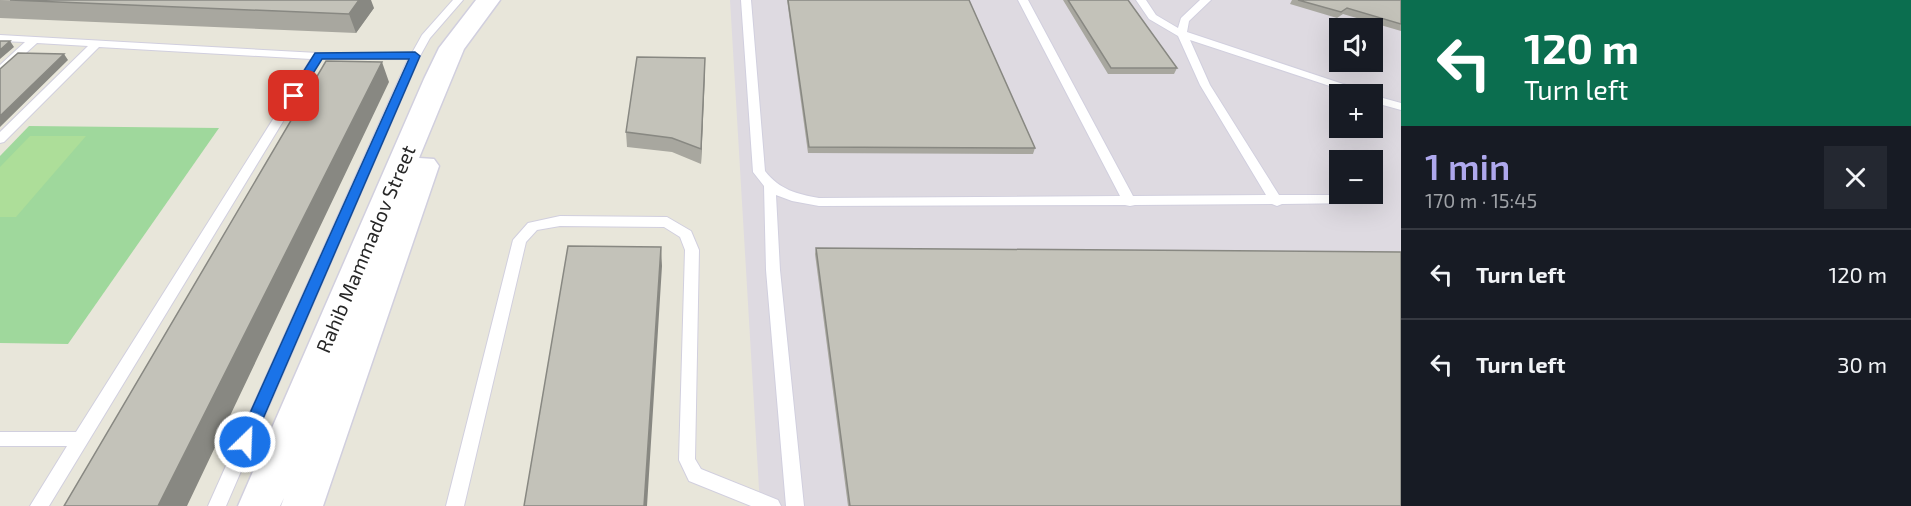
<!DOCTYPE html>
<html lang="en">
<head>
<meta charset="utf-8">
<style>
	:root { --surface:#171b24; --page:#242831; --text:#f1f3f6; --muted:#9ea1a6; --line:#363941; --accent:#aea8ed }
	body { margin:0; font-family:"Exo 2",sans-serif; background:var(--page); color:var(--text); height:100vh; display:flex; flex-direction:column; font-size:22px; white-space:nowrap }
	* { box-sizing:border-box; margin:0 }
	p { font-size:20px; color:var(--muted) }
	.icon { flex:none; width:33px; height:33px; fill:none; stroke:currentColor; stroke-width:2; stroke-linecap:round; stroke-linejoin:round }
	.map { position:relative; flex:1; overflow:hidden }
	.sheet { display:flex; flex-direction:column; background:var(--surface); width:510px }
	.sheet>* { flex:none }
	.guide { background:#0b6e4f; color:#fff; overflow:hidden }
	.controls { position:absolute; left:1329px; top:18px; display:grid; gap:12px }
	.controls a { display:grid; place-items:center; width:54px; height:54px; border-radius:0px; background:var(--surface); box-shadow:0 6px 24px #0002; font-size:30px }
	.pin { position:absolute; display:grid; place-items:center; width:51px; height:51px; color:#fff; margin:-26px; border-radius:12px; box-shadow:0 3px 9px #0006 }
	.me { position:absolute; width:66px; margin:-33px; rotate:24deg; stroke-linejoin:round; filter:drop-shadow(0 0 4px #0008) }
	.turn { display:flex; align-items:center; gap:21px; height:126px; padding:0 24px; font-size:27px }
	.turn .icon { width:78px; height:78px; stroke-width:2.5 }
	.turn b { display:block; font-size:42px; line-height:51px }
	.round { display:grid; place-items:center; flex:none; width:63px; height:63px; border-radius:0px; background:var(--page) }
	.headline { display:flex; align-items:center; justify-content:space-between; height:102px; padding:0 24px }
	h1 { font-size:36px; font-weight:600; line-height:45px; color:var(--accent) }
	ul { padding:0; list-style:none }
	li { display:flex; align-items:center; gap:18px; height:90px; padding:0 24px; border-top:2px solid var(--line) }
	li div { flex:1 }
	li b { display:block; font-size:22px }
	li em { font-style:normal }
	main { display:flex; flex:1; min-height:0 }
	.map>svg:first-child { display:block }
	.industrial { fill:#dedae1; fill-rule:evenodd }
	.green { fill:#9fd89c }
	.pitch { fill:#adde99 }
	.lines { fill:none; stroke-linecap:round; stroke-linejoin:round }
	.service-casing { stroke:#d1cfde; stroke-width:2 }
	.secondary-casing { stroke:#d1cfde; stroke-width:3 }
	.service { fill:#fff; fill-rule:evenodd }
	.secondary { fill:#fff; fill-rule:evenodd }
	.wall { fill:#a8a79f }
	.shaded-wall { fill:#888882 }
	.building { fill:#c3c2b9; stroke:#888882; stroke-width:1.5 }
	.route { fill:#1a73e8; stroke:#114b97; stroke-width:1.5 }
	.labels { text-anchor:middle; stroke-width:4.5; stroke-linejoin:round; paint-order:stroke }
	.street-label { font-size:20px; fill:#272727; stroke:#fff }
</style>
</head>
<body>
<main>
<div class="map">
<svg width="1401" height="506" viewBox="0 0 1401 506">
	<rect width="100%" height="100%" fill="#e8e6da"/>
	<path class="industrial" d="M730,0H1401V506H760ZM1340,28H1372V62H1340ZM1340,94H1372V128H1340ZM1340,160H1372V194H1340Z"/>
	<path class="green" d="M29,126L219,128L68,344L0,343V156Z"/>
	<path class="pitch" d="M30,136H86L16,217H0V167Z"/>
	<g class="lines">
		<defs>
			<path id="service" d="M453,0H463L430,38L420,56L226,506H208L408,59H321L49,506H30L67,446H0V432H76L311,59L99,47L4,142L0,143V132L88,46L37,43L4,73L0,74V65L25,42L0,41V35L318,53H412L422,35Z
				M741,0H751L765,171C780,190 797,194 819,198L1120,196L1018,0H1028L1133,196L1266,195L1200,85L1178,36L1149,19L1136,0H1146L1156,15L1178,28L1181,18L1200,0H1211L1189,21L1187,32L1367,92L1368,94H1354L1190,40L1210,85L1279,195H1357L1363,199L1357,203L1282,204L1277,206L1272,204L1135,205L1130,206L1125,205L819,206L792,201L776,195L780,270L804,506H786L766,270L764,186L753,172Z
				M1372,95L1401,103V110L1372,102Z
				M560,216L667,217L691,231L699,250L695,459L701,469L778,500L781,506H751L689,481L679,460L685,250L680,237L664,227L560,226L537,230L526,242L464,506H446L513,240L528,223Z"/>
			<path id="secondary" d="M476,0H500L464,49L419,158L434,159L439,166L323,506H281L284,498L280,506H238L424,79L439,48Z"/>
		</defs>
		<use href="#service" class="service-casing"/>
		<use href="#secondary" class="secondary-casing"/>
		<use href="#service" class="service"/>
		<use href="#secondary" class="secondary"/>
	</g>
	<path class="wall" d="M0,0L374,8L356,33L0,18Z
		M787,0H969L1035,148L1033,154L808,153Z
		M1063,0H1128L1177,68L1174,74H1108Z
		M1292,0H1401V31L1343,14L1337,18L1290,4Z
		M705,58L701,164L672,152L627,147L626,132Z
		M816,248L1401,506H848L815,254Z"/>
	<path class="shaded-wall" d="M359,0H371L374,8L356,33L349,14Z
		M10,41L14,47L0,59V50Z
		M64,54L68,60L0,127V116Z
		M705,58V73L701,164V149Z
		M382,62L389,82L187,506H158Z
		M661,247L662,266L647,506H644Z"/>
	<path class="building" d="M10,0H359L349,14Z
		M788,0H969L1035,148L809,147Z
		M1068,0H1128L1177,68H1111Z
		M1298,0H1401V24L1347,8L1341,12Z
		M0,41H10L0,50Z
		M18,53L64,54L0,116V69Z
		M637,57L705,58L701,149L672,138L626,132Z
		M326,61L382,62L158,506H64Z
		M568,246L661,247L644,506H524Z
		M816,248L1401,252V506H850Z"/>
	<path class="route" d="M415,52L420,56L253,442L251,447L245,449L239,447L237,442L409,59H322L297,99L288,96L315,53Z"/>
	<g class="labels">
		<g class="street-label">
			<text transform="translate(366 249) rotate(-67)" y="7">Rahib Mammadov Street</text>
		</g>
	</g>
</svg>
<div class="controls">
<a><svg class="icon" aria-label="sound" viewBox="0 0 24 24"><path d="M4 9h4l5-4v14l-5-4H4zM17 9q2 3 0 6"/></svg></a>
<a>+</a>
<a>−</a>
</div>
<div class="pin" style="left:294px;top:96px;background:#d93025"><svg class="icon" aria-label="arrive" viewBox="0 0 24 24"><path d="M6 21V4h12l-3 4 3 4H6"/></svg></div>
<svg class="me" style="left:245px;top:442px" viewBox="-20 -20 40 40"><circle r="17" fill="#1a73e8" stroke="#fff" stroke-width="3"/><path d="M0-11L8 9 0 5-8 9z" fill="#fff"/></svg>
</div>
<section class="sheet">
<div class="guide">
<div class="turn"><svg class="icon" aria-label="left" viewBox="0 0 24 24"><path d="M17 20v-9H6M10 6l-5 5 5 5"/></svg><div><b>120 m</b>Turn left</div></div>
</div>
<div class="headline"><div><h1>1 min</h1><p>170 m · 15:45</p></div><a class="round"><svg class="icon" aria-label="close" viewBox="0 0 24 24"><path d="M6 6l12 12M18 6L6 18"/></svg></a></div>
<ul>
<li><svg class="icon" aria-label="left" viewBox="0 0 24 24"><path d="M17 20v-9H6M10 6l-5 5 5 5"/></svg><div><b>Turn left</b></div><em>120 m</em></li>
<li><svg class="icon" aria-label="left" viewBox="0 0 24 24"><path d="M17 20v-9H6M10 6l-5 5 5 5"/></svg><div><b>Turn left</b></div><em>30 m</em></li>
</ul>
</section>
</main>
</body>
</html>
